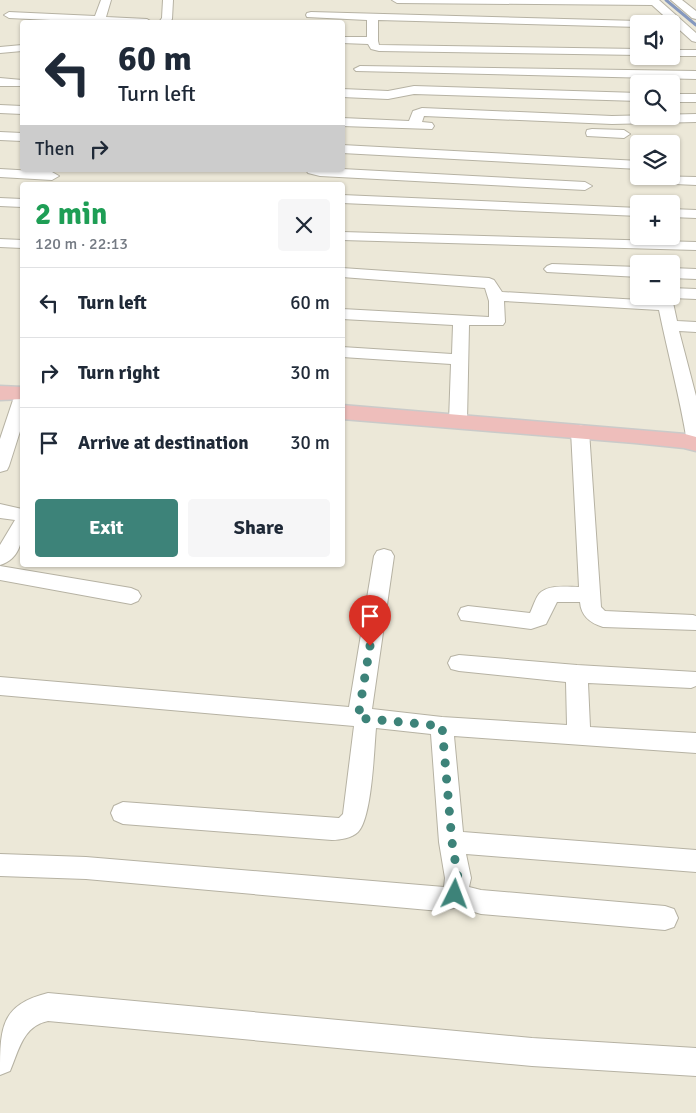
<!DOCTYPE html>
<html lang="en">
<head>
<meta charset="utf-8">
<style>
	:root { --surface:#fff; --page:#f6f6f7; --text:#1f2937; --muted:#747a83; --line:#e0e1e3; --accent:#3d8379 }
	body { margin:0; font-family:Signika,sans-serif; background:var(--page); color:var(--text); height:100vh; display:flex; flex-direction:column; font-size:19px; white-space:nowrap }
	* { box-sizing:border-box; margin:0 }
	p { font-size:16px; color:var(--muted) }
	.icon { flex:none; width:28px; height:28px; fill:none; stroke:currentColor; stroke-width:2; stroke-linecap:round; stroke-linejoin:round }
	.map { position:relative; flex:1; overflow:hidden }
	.drawer { position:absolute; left:20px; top:182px; width:325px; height:385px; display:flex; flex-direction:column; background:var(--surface); border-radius:5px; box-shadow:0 1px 4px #0004 }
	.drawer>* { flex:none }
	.hud { position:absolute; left:20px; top:20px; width:325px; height:152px; border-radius:5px; box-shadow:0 1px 4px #0004; background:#fff; color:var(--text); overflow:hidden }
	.fabs { position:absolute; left:630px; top:15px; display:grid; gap:10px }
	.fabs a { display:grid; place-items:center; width:50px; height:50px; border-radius:5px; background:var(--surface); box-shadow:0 1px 4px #0004; font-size:25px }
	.pin { position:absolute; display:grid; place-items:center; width:42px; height:42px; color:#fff; margin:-51px -21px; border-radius:50% 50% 50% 0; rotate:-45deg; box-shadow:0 0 5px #0007 }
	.pin .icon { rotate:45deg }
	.me { position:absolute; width:55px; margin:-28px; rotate:3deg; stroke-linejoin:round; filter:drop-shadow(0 0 4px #0008) }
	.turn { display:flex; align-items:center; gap:18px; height:105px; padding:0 15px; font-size:22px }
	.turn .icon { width:65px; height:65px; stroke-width:2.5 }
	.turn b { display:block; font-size:35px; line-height:42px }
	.then { display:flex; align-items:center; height:48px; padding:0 15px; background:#0003; gap:10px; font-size:19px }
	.round { display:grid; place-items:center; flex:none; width:52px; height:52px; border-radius:5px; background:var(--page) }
	.head { display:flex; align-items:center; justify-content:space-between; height:85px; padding:0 15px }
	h1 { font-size:30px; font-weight:800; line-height:38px; color:#1e9e55 }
	.action { display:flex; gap:10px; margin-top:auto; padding:10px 15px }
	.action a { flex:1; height:58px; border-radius:5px; background:var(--accent); color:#fff; font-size:20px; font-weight:800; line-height:58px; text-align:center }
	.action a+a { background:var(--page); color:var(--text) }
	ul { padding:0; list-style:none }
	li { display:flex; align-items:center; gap:15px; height:70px; padding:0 15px; border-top:1px solid var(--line) }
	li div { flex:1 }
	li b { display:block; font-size:19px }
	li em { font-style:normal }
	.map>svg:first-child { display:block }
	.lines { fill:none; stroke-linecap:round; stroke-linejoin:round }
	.stream { stroke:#8598be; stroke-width:3 }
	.minor-casing { stroke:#b6b2a3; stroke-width:2 }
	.major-casing { stroke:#cacac9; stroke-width:3 }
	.minor { fill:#fff; fill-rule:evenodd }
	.major { fill:#eebebb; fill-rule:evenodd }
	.route { stroke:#3d8379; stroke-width:9; stroke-dasharray:0 16.2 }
</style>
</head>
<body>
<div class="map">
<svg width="696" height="1113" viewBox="0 0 696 1113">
	<rect width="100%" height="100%" fill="#ece8d8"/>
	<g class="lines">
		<path class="stream" d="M666,0L696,25"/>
		<defs>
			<path id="minor" d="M101,0H111L106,17L147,19L152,22H93L9,18L4,15L9,12L95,16Z
				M163,0H173L172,19L170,22H159L162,18Z
				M392,0H659L696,33V42L692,41L652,5L397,3Z
				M671,0H682L696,11V19L692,18Z
				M311,12L639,21L644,24H639V27L378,20V41L379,45L639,49V55L379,51L371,49L368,44L342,43V37H367V20L307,17L306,15L307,13Z
				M22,45V51L0,53V47Z
				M671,50H696V56H670Z
				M360,66L696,71V79L356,71L354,69Z
				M0,78L22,80V86H0Z
				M414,86L639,93V101L414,94L388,99L342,97V89L388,91Z
				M671,94H696V102H671Z
				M0,105L22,106V114L0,113Z
				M422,108L612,116L696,114V122L612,124L424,116L422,122L432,123L434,126L432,129L342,126V118L409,121L413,111Z
				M592,129L624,130L630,134L624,138L587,136L586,133L587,130Z
				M0,132L22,133V141L0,140Z
				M342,145L639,161V169L342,153Z
				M0,169L52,172L59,176L52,180L0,177Z
				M342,169L585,182L592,186L585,190L320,176L308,173L306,170Z
				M649,176L696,177V185L654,183L649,182L647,179Z
				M342,195L639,208V216L342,203Z
				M0,198L22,199V207L0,206Z
				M671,209L696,210V218L671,217Z
				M342,232L696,242V250L342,240Z
				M0,239L22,240V248L0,247Z
				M552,264L639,267V277L547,272L544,269L547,266Z
				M342,268L489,278L494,280L502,292L657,301L656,296H671V288L696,289V299L672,298L677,321L696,322V332L679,331L696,396V448L690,446L687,442C680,398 668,354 659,310L504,301L505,322L503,325H469L467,421L464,425L458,427L452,425L449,421L451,364L342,357V347L452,354L453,325L342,319V309L489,317V301L485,288L342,277Z
				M671,268L696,269V279L671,278Z
				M22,395V425L9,466L7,470L0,472V439L13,400L16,396Z
				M580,425L586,427L589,431L601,607L605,611L693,615L696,616V630L603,627C590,623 581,616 580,602H557L546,624L531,629L461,620L458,614L461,608L468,606L530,613C533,607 535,599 539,594C548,584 567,587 579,587L571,431L574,427Z
				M0,504L22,509C22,530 26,557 0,565V545L15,520L0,518Z
				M384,549L391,551L394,556L372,709L442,717L567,725L566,682L459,671L451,669L448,663L451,657L459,655L577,665L696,672V686L691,688L588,683L590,727L696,733V753L454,736L463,832L696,850V872L466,854L471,878L469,887L481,890L665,906L674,909L678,918L674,927L665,930L481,914L458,907L440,911L86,879L0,876V854L86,857L444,887L445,878L439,842L431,734L376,728C374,750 372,818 358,832C352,838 340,840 332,840L123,824L114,820L111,813L114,806L123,802L339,818L343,814L354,726L0,695V677L349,707L374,556L377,551Z
				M0,566L131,588L138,591L141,596L138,601L131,604L0,580Z
				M48,993L532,1038L696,1048V1076L532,1066L48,1021C23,1026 19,1050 10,1071L0,1075C0,1028 0,1005 48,993Z"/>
			<path id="major" d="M0,386L22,387V399L0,400Z
				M342,405L685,434L696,437V451L684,448L635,443L342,419Z"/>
		</defs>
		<use href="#minor" class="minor-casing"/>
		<use href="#major" class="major-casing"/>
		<use href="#minor" class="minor"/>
		<use href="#major" class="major"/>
	</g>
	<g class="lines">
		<path class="route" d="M370,646L358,718L442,726L452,842L458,878L455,894"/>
	</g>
</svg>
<div class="fabs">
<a><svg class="icon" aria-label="sound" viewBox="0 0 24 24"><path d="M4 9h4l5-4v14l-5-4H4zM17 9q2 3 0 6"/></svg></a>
<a><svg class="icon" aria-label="search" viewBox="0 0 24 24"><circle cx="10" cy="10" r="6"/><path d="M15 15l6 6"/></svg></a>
<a><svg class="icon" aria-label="layers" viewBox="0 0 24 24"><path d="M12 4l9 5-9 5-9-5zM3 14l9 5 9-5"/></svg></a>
<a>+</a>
<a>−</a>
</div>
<div class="pin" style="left:370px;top:646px;background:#d93025"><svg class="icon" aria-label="arrive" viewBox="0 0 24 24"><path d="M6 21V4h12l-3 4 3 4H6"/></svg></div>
<svg class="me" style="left:455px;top:894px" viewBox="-20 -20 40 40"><path d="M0-17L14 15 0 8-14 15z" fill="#3d8379" stroke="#fff" stroke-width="4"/></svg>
<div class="hud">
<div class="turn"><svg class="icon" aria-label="left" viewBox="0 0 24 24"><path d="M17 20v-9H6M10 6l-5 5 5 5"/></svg><div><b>60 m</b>Turn left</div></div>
<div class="then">Then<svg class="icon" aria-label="right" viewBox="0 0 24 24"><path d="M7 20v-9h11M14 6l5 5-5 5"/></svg></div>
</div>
<section class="drawer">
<div class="head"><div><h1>2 min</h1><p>120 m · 22:13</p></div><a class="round"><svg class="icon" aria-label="close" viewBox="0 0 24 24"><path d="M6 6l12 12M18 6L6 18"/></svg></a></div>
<ul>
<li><svg class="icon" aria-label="left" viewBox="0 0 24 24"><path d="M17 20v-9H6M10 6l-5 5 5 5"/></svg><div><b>Turn left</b></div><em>60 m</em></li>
<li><svg class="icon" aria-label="right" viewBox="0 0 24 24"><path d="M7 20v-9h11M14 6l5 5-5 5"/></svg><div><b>Turn right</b></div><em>30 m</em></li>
<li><svg class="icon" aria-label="arrive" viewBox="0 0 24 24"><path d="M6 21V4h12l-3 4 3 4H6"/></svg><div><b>Arrive at destination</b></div><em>30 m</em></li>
</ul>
<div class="action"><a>Exit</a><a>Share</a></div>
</section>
</div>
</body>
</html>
